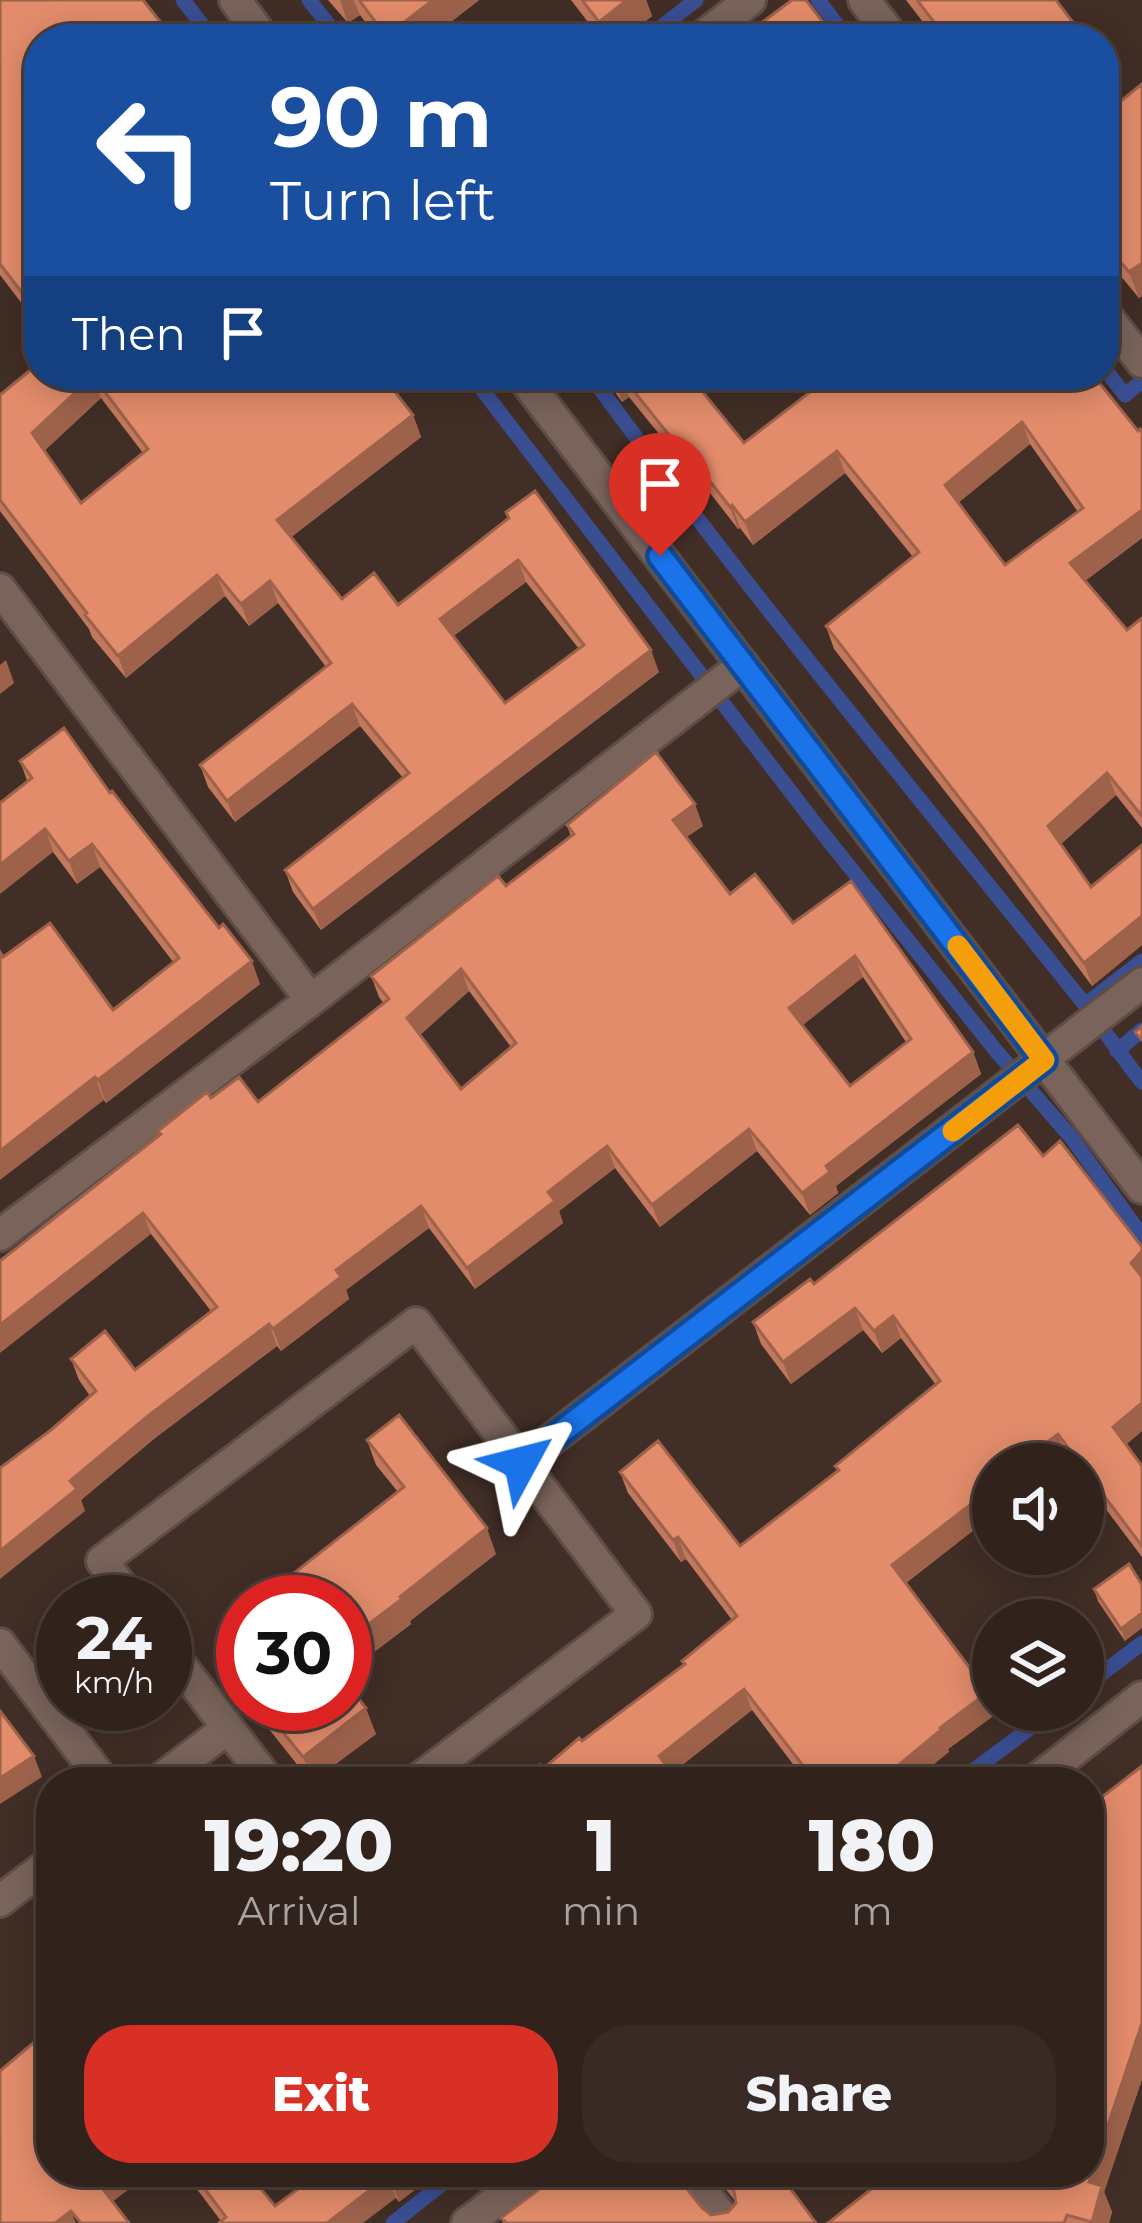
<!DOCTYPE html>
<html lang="en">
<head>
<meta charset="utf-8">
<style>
	:root { --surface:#31221c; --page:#392a25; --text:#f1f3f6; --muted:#a8a4a3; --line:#4c3f3b; --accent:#d93025 }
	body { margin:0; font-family:Montserrat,sans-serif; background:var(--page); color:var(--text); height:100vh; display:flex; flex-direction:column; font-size:45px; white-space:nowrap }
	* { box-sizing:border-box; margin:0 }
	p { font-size:39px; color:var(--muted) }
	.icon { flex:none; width:66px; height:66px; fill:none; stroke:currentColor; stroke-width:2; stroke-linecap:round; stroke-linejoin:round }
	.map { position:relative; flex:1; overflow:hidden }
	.drawer { position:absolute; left:36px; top:1767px; width:1068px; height:420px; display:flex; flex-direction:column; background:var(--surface); border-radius:48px; box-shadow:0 6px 30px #0003,0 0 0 3px var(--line) }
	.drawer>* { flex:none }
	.hud { position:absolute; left:24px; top:24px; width:1095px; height:366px; border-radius:48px; box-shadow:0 6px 30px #0003,0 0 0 3px var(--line); background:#1a4fa0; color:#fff; overflow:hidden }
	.fabs { position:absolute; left:972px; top:1443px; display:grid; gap:24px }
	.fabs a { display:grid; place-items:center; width:132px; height:132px; border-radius:50%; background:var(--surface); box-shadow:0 6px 30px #0003,0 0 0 3px var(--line); font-size:60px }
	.speed { position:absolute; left:36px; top:1575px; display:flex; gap:24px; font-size:60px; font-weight:700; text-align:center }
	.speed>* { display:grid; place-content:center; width:156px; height:156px; border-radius:50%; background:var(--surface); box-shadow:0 6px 30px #0003,0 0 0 3px var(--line); line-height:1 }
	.speed small { font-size:30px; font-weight:400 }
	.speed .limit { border:18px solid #d22; background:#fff; color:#111 }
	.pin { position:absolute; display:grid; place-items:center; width:102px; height:102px; color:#fff; margin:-123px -51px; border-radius:50% 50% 50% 0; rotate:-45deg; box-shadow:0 0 12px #0007 }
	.pin .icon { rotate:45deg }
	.me { position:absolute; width:132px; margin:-66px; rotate:52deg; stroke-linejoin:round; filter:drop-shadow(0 0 9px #0008) }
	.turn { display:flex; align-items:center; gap:42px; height:252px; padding:0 48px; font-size:54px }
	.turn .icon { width:156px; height:156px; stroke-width:2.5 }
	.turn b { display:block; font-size:84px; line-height:102px }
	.then { display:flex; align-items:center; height:114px; padding:0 48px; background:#0003; gap:24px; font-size:45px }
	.eta { display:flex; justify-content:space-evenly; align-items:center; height:204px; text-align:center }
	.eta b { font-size:72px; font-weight:800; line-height:84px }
	.action { display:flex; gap:24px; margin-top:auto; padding:24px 48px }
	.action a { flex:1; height:138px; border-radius:48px; background:var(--accent); color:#fff; font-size:48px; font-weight:800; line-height:138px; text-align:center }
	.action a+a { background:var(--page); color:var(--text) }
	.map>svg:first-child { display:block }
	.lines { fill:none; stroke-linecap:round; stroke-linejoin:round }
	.stream { stroke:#3a4e92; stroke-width:15 }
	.street-casing { stroke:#5d4d46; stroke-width:36 }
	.secondary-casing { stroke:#5d4d46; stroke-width:36 }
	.street { stroke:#79635b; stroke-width:30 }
	.secondary { stroke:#79635b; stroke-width:30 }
	.wall { fill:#c2785c; fill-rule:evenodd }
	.shaded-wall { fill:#9e624b }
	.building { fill:#e28c6b; stroke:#9e624b; stroke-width:3; fill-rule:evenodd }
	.route-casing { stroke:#114b97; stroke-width:30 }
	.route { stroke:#1a73e8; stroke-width:21 }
	.slow { stroke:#f59e0b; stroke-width:21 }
</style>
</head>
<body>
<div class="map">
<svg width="1142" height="2223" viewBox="0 0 1142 2223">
	<rect width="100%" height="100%" fill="#412e26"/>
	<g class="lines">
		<path class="stream" d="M183,0L213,39
			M309,0L340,39
			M818,0L848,39
			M646,39L696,0
			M1104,368L1125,395L1142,381
			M471,375L817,826L997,1052L1071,1137L1142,1236
			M590,375C747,590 916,794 1082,1001C1103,1028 1121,1056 1142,1082
			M1085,1005L1142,961
			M1117,1051L1142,1030
			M1083,1688L1142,1643
			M958,1782L1054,1710
			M393,2223L457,2172"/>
		<defs>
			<path id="street" d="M235,0L264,39
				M864,0L894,39
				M700,39L750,0
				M1104,313L1142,362
				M521,375L1142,1188
				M0,589L311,1000
				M0,1235L311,1000L743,665
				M521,1463L1142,983
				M133,1602L102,1561L416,1323L636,1614L415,1782
				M0,1644L104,1782
				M165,1645L269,1782
				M157,1782L228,1728
				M0,1901L51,1862
				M688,2172L727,2223"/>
			<path id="secondary" d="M1034,1782L1142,1697
				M467,2223L534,2172"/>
		</defs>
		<use href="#street" class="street-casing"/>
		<use href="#secondary" class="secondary-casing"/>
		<use href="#street" class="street"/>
		<use href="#secondary" class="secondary"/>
	</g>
	<path class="wall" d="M0,0L39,39V326L0,275Z
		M328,0H479L429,39H378L360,15L348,23Z
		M571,0H646L652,16L623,39H601Z
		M906,0H1056L1082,39H936Z
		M1142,84V296L1139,298L1104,256V86L1117,104Z
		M39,363L179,384L191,375H401L389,384L413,415L421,437L291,537L342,599L398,605L508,519L506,512L659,672L321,930L293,892L285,870L403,778L360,726L235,822L208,787L200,765L326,667L278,603L249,626L225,596L126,678L92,637L89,629L0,511V395ZM101,398L143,453L81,503L45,450ZM526,582L579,649L505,703L453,636Z
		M603,375H689L744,443L832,375L1142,432V538L1085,581L1127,630L1142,618V828L1116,795L1061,844L1091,887L1142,845V945L1092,986L990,849L834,649L826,626L913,557L845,473L753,545L740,528L738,529L700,480L698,482L629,397L622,402ZM1030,444L1078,512L1005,565L958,503Z
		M20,761L110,793L260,984L106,1103L3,957L113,1010L174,963L100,867L77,884L53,852Z
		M567,825L703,826L686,837L730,894L793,923L851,881L973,1052L981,1074L836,1186L838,1193L810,1215L757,1151L660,1227L615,1168L559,1211L563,1223L475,1289L429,1228L346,1290L349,1299L281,1351L277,1346L155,1438L81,1500L85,1511L51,1430L90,1396L79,1380L71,1359L135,1370L211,1311L151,1234L45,1228L159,1135L158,1131L211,1098L258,1102L384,1004L379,997L371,976L506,886L571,837ZM863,977L906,1042L850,1086L802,1025ZM469,991L511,1047L461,1089L420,1035Z
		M1043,1156L1142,1247V1431L1126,1444L1142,1466V1557L1083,1479V1464H1072L1066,1456L993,1464V1515L906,1583L996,1714L948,1749L949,1752L805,1780L752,1710L672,1773L543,1769L684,1665L682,1661L732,1620L686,1559L681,1562L628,1493L620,1472L740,1546L837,1471L835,1466L936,1385L901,1338L882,1353L863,1330L791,1384L761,1344L753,1322L814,1284Z
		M367,1440L496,1554L410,1621L411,1624L345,1674V1602L398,1492L376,1465Z
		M1129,1564L1125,1641L1098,1601L1094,1589Z
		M243,1645V1696L235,1685L225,1660Z
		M249,1704H345L376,1734L311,1782Z
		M1142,1766V2079L1104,2192L1112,2212L1109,2223H828L1089,2172Z
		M184,2172H247L275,2206L321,2172H430L431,2177L399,2202L396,2198L221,2221Z
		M712,2172H792L783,2179L816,2223H503L501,2218L702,2208L711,2215L728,2212L736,2202Z"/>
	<path class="shaded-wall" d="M340,0H354L360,15L348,23Z
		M433,0H479L429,39H387L386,36Z
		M627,0H646L652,16L623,39H605L599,22Z
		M1078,29L1082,39H1068V37Z
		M1142,263V296L1139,298L1129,272Z
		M378,375H401L383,389Z
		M621,375L629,397L622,402L614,379Z
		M93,376L101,398L40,455L32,433Z
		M413,415L421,437L285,542L277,520Z
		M1022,422L1030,444L953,507L945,485Z
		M837,451L845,473L753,545L745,522Z
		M692,458L700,480L698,482L689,460Z
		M732,505L740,528L738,529L730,507Z
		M1142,510V538L1078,586L1070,563Z
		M518,560L526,582L447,641L440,619Z
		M217,575L225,596L126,678L118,656Z
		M270,581L278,603L249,626L241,604Z
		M651,650L659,672L321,930L313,909Z
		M6,660L14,683L0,694V665Z
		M352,704L360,726L235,822L227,801Z
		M1107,773L1116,795L1056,848L1048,826Z
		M695,804L703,826L681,841L673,820Z
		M45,829L53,852L0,894V865Z
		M92,844L100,867L77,884L69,861Z
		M1142,916V945L1092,986L1084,963Z
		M855,956L863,977L797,1030L789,1008Z
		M252,961L260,984L106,1103L98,1080Z
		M461,969L469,991L415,1039L407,1018Z
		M973,1052L981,1074L836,1186L838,1193L810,1215L802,1193L826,1166Z
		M95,1077L104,1100L0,1180V1151Z
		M749,1129L757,1151L660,1227L652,1205Z
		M607,1146L615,1168L559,1211L563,1223L475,1289L467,1268L548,1192Z
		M421,1206L429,1228L346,1290L349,1299L281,1351L273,1329L336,1270Z
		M143,1213L151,1234L0,1353V1325Z
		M1142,1251V1281L1131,1263Z
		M855,1308L863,1330L791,1384L783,1362Z
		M893,1316L901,1338L882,1353L874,1331Z
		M269,1324L277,1346L155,1438L81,1500L85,1511L0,1579V1551L70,1481L148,1416Z
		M1142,1403V1431L1121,1449L1113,1427Z
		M1058,1434L1066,1456L1055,1464H1018Z
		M993,1483V1515L900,1587L892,1565Z
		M487,1528L496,1554L410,1621L411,1624L345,1674V1642Z
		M678,1537L686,1559L681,1562L673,1540Z
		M1142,1613V1628L1125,1641L1121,1629Z
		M744,1689L752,1710L667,1777L659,1756Z
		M988,1692L996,1714L948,1749L949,1752L912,1782H878L940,1728Z
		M366,1708L376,1734L312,1782L303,1757Z
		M34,1756L42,1777L0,1804V1778Z
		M1142,2023V2079L1104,2192L1112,2212L1109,2223H1093L1089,2182Z
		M115,2172H151L107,2206L99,2184Z
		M401,2172H430L431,2177L399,2202L391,2180Z
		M388,2176L396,2198L363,2223H327Z
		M71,2211L76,2223H55Z"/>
	<path class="building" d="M0,0H143L174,39H39V315L0,264Z
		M359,0H433L386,36Z
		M582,0H627L599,22Z
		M792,0H806L836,39H773L761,23Z
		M917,0H1056L1078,29L1068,37L1069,39H947Z
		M1142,84V263L1129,272L1104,242V86L1117,104Z
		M39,363V375H171L179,384L191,375H382L413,415L277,520L342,599L374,573L398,605L509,518L506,512L535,491L651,650L313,909L285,870L409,773L352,704L227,801L200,765L331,663L270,581L241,604L217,575L118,656L85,615L87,613L0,500V395ZM93,376L148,449L81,503L32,433ZM518,560L584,645L505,703L440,619Z
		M621,375H689L744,443L832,375H1093L1138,431L1140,429L1142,432V510L1070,563L1127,630L1142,618V816L1107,773L1048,826L1091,887L1142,845V916L1084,963L982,827L826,626L919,552L837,451L745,522L732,505L730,507L692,458L689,460ZM1022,422L1083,508L1005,565L945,485Z
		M64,728L110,793L112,791L219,928L223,924L252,961L98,1080L95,1077L0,1151V952L3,957L50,923L113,1010L179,958L92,844L69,861L45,829L0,865V803L32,778L20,761Z
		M656,752L695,804L673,820L730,894L755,874L793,923L851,881L973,1052L826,1166L830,1172L802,1193L749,1129L652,1205L607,1146L548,1192L555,1201L467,1268L421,1206L336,1270L341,1277L273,1329L269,1324L148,1416L70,1481L77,1489L0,1551V1468L51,1430L96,1391L71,1359L105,1331L135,1370L217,1307L143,1213L0,1325V1261L161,1134L158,1131L207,1092L211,1098L239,1077L258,1102L389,999L371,976L498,876L506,886L574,834L567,825ZM855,956L911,1039L850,1086L789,1008ZM461,969L516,1043L461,1089L407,1018Z
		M1142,1026V1040L1135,1032Z
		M1018,1125L1043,1156L1060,1141L1142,1247V1251L1131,1263L1142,1277V1403L1113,1427L1142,1466V1546L1083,1468V1464H1080L1058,1434L1018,1464H993V1483L990,1485L992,1488L892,1565L988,1692L940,1728L941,1730L878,1782H803L811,1776L744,1689L659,1756L679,1782H520L540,1765L543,1769L579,1738L582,1741L685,1664L682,1661L737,1616L678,1537L673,1540L620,1472L658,1441L740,1546L839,1470L835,1466L940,1381L893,1316L874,1331L855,1308L783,1362L753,1322L810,1279L814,1284Z
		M399,1415L487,1528L400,1597L402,1599L345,1642V1602H257L404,1487L367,1440Z
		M1129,1564L1142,1585V1613L1121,1629L1094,1589Z
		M243,1645V1682L225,1660Z
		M345,1681L366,1708L303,1757L260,1704H345Z
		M0,1711L34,1756L0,1778Z
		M1142,1766V2023L1089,2182L1102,2186L1092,2222L1067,2215L1064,2223H828L893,2172H1089V1807Z
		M38,2039L51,2056V2172H115L99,2184L129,2223H81L71,2211L55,2223H0V2071Z
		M192,2172H247L275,2206L321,2172H401L391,2180L388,2176L327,2223H219L226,2217Z
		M562,2172H674L702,2208L711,2215L728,2212L736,2203L733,2186L723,2172H778L816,2223H507L501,2218Z"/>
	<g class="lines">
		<defs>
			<path id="route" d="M521,1463L1044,1060L660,556"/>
		</defs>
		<use href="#route" class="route-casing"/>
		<use href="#route" class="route"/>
		<path class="slow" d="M953,1131L1044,1060L958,946"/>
	</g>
</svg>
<div class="fabs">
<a><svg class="icon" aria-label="sound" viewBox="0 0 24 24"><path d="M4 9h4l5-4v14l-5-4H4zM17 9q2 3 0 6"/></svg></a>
<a><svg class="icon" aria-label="layers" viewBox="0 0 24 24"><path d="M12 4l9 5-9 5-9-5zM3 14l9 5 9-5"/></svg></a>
</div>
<div class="speed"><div>24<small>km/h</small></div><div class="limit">30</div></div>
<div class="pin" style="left:660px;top:556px;background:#d93025"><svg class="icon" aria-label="arrive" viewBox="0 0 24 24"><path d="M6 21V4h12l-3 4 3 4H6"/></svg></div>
<svg class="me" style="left:521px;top:1463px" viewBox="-20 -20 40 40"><path d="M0-17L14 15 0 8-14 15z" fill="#1a73e8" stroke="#fff" stroke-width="4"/></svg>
<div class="hud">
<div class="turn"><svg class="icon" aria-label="left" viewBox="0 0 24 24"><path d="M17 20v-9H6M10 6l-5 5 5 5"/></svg><div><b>90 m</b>Turn left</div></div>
<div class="then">Then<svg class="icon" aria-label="arrive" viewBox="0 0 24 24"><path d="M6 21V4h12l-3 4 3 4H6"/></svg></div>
</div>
<section class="drawer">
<div class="eta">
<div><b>19:20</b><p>Arrival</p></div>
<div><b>1</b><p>min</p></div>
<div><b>180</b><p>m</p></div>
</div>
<div class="action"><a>Exit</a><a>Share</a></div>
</section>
</div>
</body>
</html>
